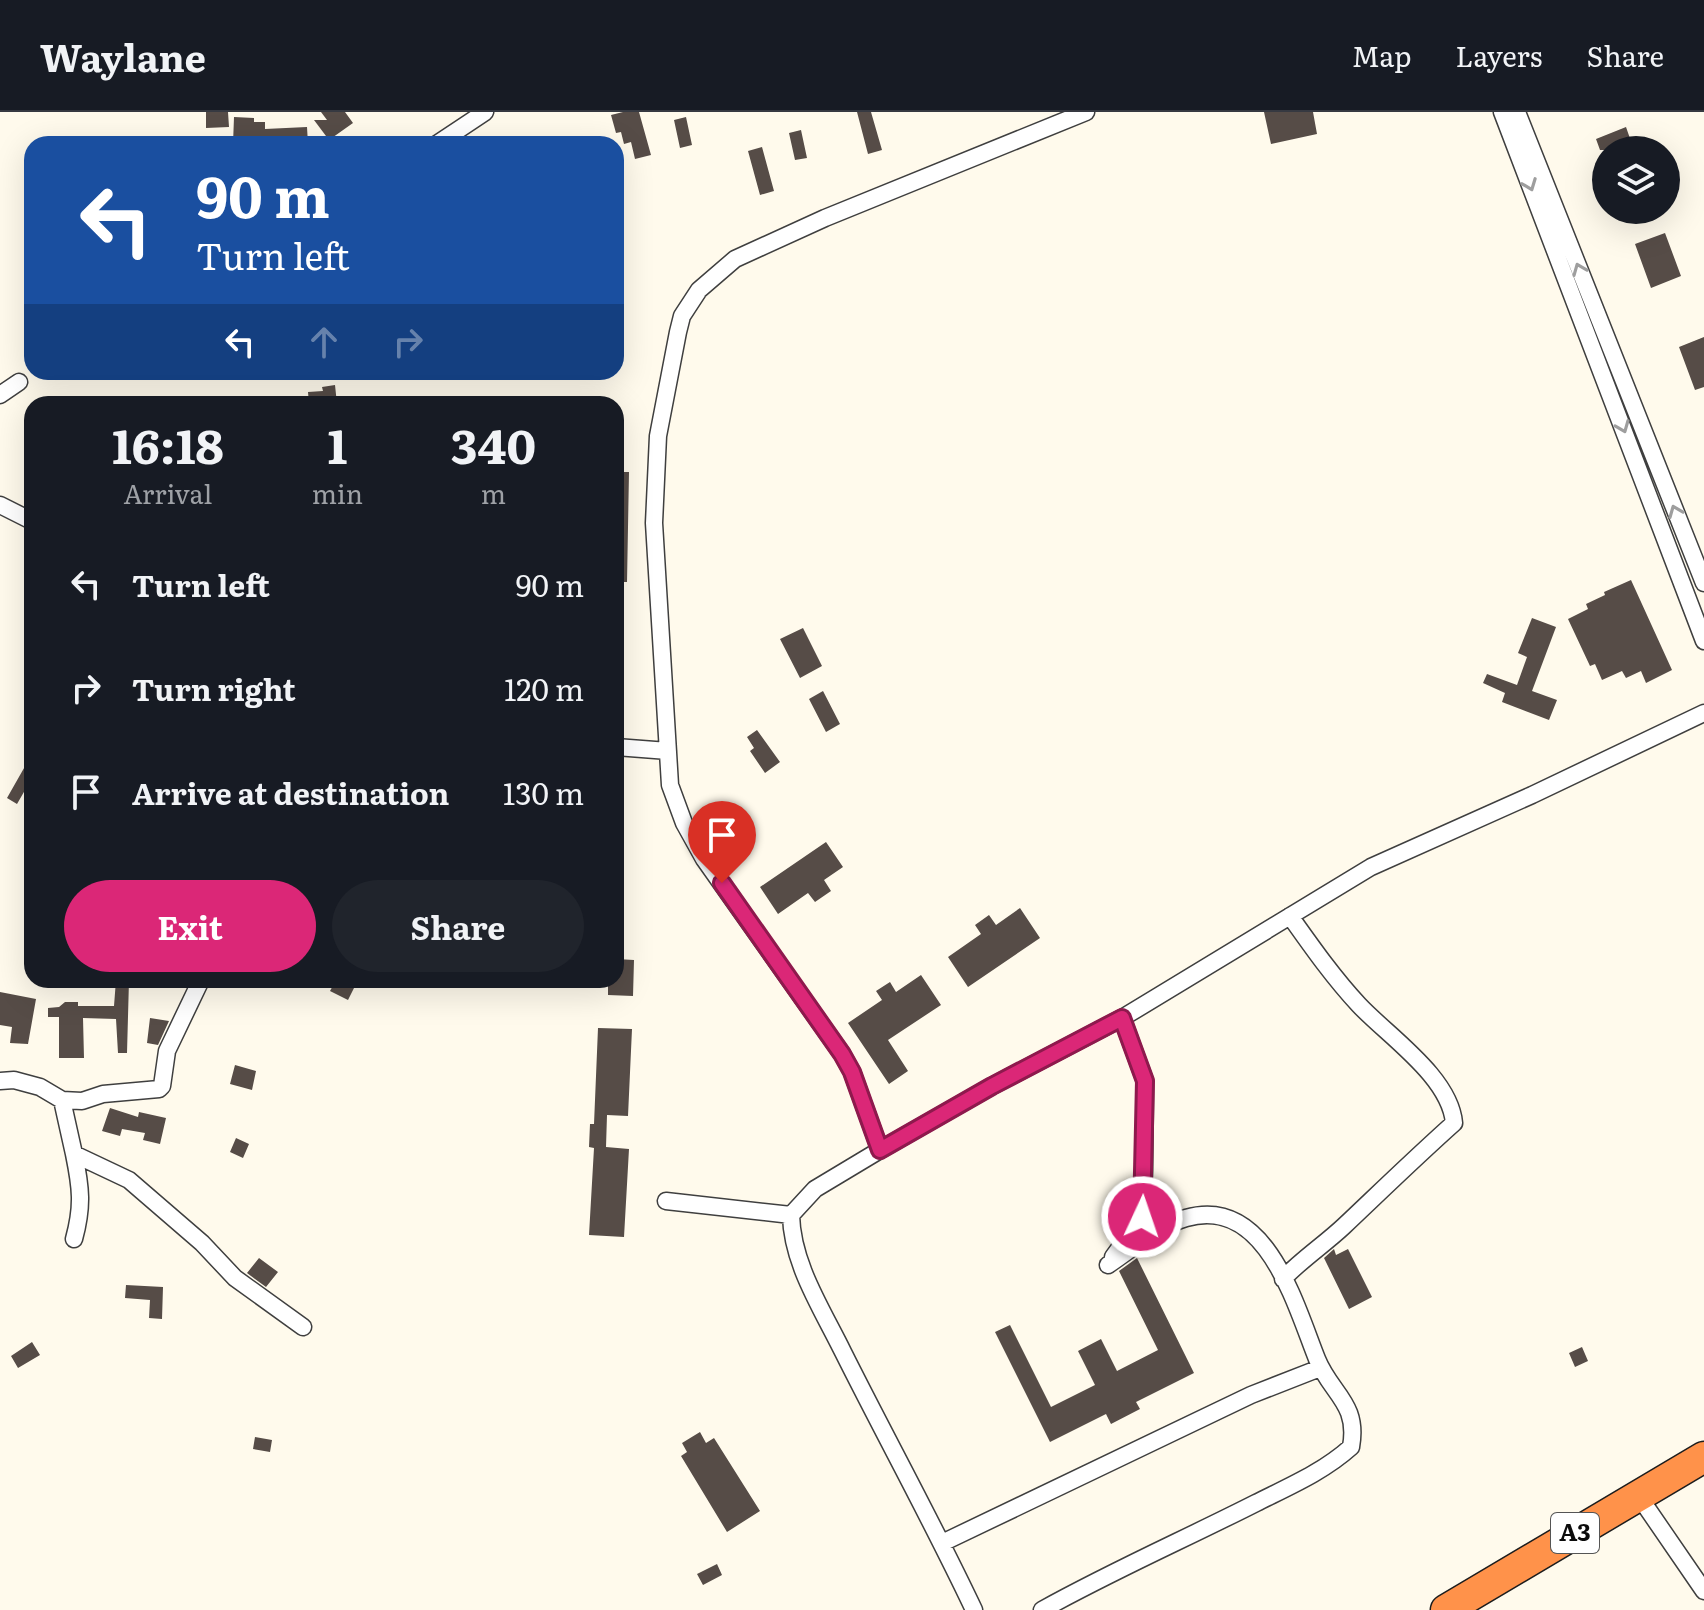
<!DOCTYPE html>
<html lang="en">
<head>
<meta charset="utf-8">
<style>
	:root { --surface:#171b24; --page:#20242c; --text:#f1f3f6; --muted:#9ea1a6; --line:#363941; --accent:#db2777 }
	body { margin:0; font-family:Literata,serif; background:var(--page); color:var(--text); height:100vh; display:flex; flex-direction:column; font-size:30px; white-space:nowrap }
	* { box-sizing:border-box; margin:0 }
	p { font-size:26px; color:var(--muted) }
	.icon { flex:none; width:44px; height:44px; fill:none; stroke:currentColor; stroke-width:2; stroke-linecap:round; stroke-linejoin:round }
	.map { position:relative; flex:1; overflow:hidden }
	.panel { position:absolute; left:24px; top:284px; width:600px; height:592px; display:flex; flex-direction:column; background:var(--surface); border-radius:24px; box-shadow:0 8px 32px #0002 }
	.panel>* { flex:none }
	.hud { position:absolute; left:24px; top:24px; width:600px; height:244px; border-radius:24px; box-shadow:0 8px 32px #0002; background:#1a4fa0; color:#fff; overflow:hidden }
	.controls { position:absolute; left:1592px; top:24px; display:grid; gap:16px }
	.controls a { display:grid; place-items:center; width:88px; height:88px; border-radius:50%; background:var(--surface); box-shadow:0 8px 32px #0002; font-size:40px }
	.pin { position:absolute; display:grid; place-items:center; width:68px; height:68px; color:#fff; margin:-82px -34px; border-radius:50% 50% 50% 0; rotate:-45deg; box-shadow:0 0 8px #0007 }
	.pin .icon { rotate:45deg }
	.me { position:absolute; width:88px; margin:-44px; rotate:3deg; stroke-linejoin:round; filter:drop-shadow(0 0 6px #0008) }
	.turn { display:flex; align-items:center; gap:28px; height:168px; padding:0 40px; font-size:36px }
	.turn .icon { width:104px; height:104px; stroke-width:2.5 }
	.turn b { display:block; font-size:56px; line-height:68px }
	.lanes { display:flex; align-items:center; height:76px; padding:0 40px; background:#0003; justify-content:center; gap:40px; direction:ltr }
	.lanes .off { opacity:.35 }
	.eta { display:flex; justify-content:space-evenly; align-items:center; height:136px; text-align:center }
	.eta b { font-size:48px; font-weight:700; line-height:56px }
	.cta { display:flex; gap:16px; margin-top:auto; padding:16px 40px }
	.cta a { flex:1; height:92px; border-radius:48px; background:var(--accent); color:#fff; font-size:32px; font-weight:700; line-height:92px; text-align:center }
	.cta a+a { background:var(--page); color:var(--text) }
	ul { padding:0; list-style:none }
	li { display:flex; align-items:center; gap:24px; height:104px; padding:0 40px }
	li div { flex:1 }
	li b { display:block; font-size:30px }
	li em { font-style:normal }
	header { display:flex; align-items:center; gap:48px; box-sizing:border-box; height:112px; padding:0 40px; background:var(--surface); border-bottom:2px solid var(--line) }
	header strong { font-size:38px }
	nav { display:flex; gap:44px; margin-inline-start:auto; font-size:28px }
	.map>svg:first-child { display:block }
	.building { fill:#564c47 }
	.lines { fill:none; stroke-linecap:round; stroke-linejoin:round }
	.street-casing { stroke:#3f3f3f; stroke-width:19 }
	.highway-casing { stroke:#1d1d1d; stroke-width:33 }
	.street { stroke:#fff; stroke-width:16 }
	.highway { stroke:#ff924a; stroke-width:30 }
	.oneway { stroke:#9e9e9e }
	.route-casing { stroke:#8e194d; stroke-width:20 }
	.route { stroke:#db2777; stroke-width:14 }
	.labels { text-anchor:middle; stroke-width:8; stroke-linejoin:round; paint-order:stroke }
	.shield { fill:#fff; stroke:#555; stroke-width:2 }
	.shield-label { font-size:24px; font-weight:bold; fill:#0c0c0c }
</style>
</head>
<body>
<header>
<strong>Waylane</strong>
<nav><a>Map</a><a>Layers</a><a>Share</a></nav>
</header>
<div class="map">
<svg width="1704" height="1498" viewBox="0 0 1704 1498">
	<rect width="100%" height="100%" fill="#fffaec"/>
	<path class="building" d="M206,0H228L229,15L206,16Z
		M321,0H345L353,11L329,28L314,8H327Z
		M623,0H639L651,43L635,47L631,30L624,32L621,20L616,21L611,3Z
		M857,0H871L882,38L868,42Z
		M1264,0H1313L1317,22L1271,32Z
		M234,5L254,6V10H265V17L307,15L308,32H233Z
		M686,5L692,33L680,36L674,8Z
		M1626,15L1634,38H1600L1596,27Z
		M801,18L807,46L795,48L789,21Z
		M762,35L774,79L760,83L748,39Z
		M1665,121L1681,164L1651,176L1635,132Z
		M1704,225V275L1695,278L1679,235Z
		M335,273L337,292H309L308,280L323,279L322,275Z
		M616,360H629L627,470H616Z
		M1631,468L1672,558L1646,571L1641,559L1626,566L1622,559L1602,568L1595,552L1590,554L1568,507L1588,497L1586,492L1605,483L1604,480Z
		M1532,506L1556,515L1532,579L1557,588L1549,608L1502,590L1505,581L1483,571L1487,562L1517,573L1527,545L1518,541Z
		M803,516L822,554L800,566L780,527Z
		M823,579L840,612L826,620L809,587Z
		M757,618L780,650L765,661L750,639L754,636L747,625Z
		M32,642V666L17,692L7,686Z
		M826,730L843,755L824,768L831,779L815,790L808,781L778,802L760,775Z
		M1020,796L1040,826L968,875L948,845L981,822L975,813L989,803L996,813Z
		M616,847L634,848L633,884L608,883V868H616Z
		M921,863L941,893L888,928L908,959L889,972L848,911L882,888L876,879L890,870L896,880Z
		M116,868H129L127,941H118L116,907L83,906L84,946H59V905H48V896L59,895L65,890H78V894H114Z
		M336,868H358L348,888L330,879Z
		M0,880L36,887L28,932L10,931L12,915L0,913Z
		M150,906L169,909L158,933L147,931Z
		M598,916L632,917L628,1004L607,1003L606,1035L629,1037L624,1125L589,1123L594,1036L589,1035L590,1012H594Z
		M235,953L256,959L252,978L230,972Z
		M110,996L138,1005L139,1000L166,1006L160,1032L143,1028L145,1021L122,1017L120,1024L102,1019Z
		M236,1026L249,1032L243,1046L230,1040Z
		M1334,1137L1336,1143L1348,1137L1372,1185L1349,1197L1324,1146Z
		M259,1146L278,1160L266,1175L247,1161Z
		M1137,1146L1194,1261L1136,1290L1140,1297L1111,1312L1106,1302L1050,1330L995,1220L1010,1213L1051,1295L1095,1273L1078,1239L1101,1227L1117,1259L1158,1238L1119,1159Z
		M126,1173L163,1175L162,1207L149,1206L150,1188L125,1186Z
		M32,1230L40,1243L18,1256L11,1244Z
		M1582,1235L1588,1249L1575,1255L1569,1241Z
		M700,1320L706,1331L714,1326L760,1399L727,1420L681,1344L687,1340L682,1331Z
		M255,1325L272,1328L270,1340L253,1337Z
		M717,1452L722,1463L703,1473L697,1462Z"/>
	<g class="lines">
		<defs>
			<path id="street" d="M1502,0L1704,529
				M1517,0L1704,471
				M437,32L485,0
				M0,283L19,270
				M0,393L32,409
				M616,635L668,639
				M0,969L14,968L40,975L62,988L82,989L103,982L159,977L162,974L167,939L201,868
				M62,988L74,1042L129,1068L202,1131L235,1166L303,1215
				M880,1038L852,960L842,942L704,747L684,711L670,673L654,411L658,324L678,220L682,204L699,178L735,147L825,106L1086,0
				M666,1089L791,1103
				M74,1127C83,1094 81,1076 74,1042
				M1113,1145L1142,1105L1144,1059L1145,969L1122,906
				M1283,1167C1302,1147 1325,1132 1344,1114C1381,1079 1417,1044 1454,1011C1450,965 1388,924 1359,893C1333,865 1312,835 1290,804
				M1638,1383L1704,1479
				M942,1431L1251,1283L1320,1256
				M974,1498C933,1411 886,1326 843,1240C822,1197 792,1152 791,1103L815,1077L880,1038L992,974L1122,906L1371,755L1532,683L1704,601
				M1042,1498C1112,1459 1185,1427 1256,1391C1290,1374 1323,1360 1351,1335C1359,1291 1331,1282 1317,1247C1295,1192 1266,1083 1186,1106C1158,1114 1132,1137 1108,1153"/>
			<path id="highway" d="M1446,1498L1704,1345"/>
		</defs>
		<use href="#street" class="street-casing"/>
		<use href="#highway" class="highway-casing"/>
		<use href="#street" class="street"/>
		<use href="#highway" class="highway"/>
	</g>
	<defs><path id="oneway-chevron" d="M-2-3.5L2.5 0L-2 3.5" fill="none" stroke-width="1.6" stroke-linecap="round" stroke-linejoin="round" transform="scale(2)"/></defs>
	<g class="oneway">
		<use href="#oneway-chevron" transform="translate(1530 73) rotate(69)"/>
		<use href="#oneway-chevron" transform="translate(1579 157) rotate(-112)"/>
		<use href="#oneway-chevron" transform="translate(1623 315) rotate(68)"/>
		<use href="#oneway-chevron" transform="translate(1675 399) rotate(-112)"/>
	</g>
	<g class="lines">
		<defs>
			<path id="route" d="M722,771L842,942L852,960L880,1038L992,974L1122,906L1145,969L1142,1105"/>
		</defs>
		<use href="#route" class="route-casing"/>
		<use href="#route" class="route"/>
	</g>
	<g class="labels">
		<rect class="shield" x="1551" y="1401" width="48" height="40" rx="6"/>
		<g class="shield-label">
			<text x="1575" y="1429">A3</text>
		</g>
	</g>
</svg>
<div class="controls">
<a><svg class="icon" aria-label="layers" viewBox="0 0 24 24"><path d="M12 4l9 5-9 5-9-5zM3 14l9 5 9-5"/></svg></a>
</div>
<div class="pin" style="left:722px;top:771px;background:#d93025"><svg class="icon" aria-label="arrive" viewBox="0 0 24 24"><path d="M6 21V4h12l-3 4 3 4H6"/></svg></div>
<svg class="me" style="left:1142px;top:1105px" viewBox="-20 -20 40 40"><circle r="17" fill="#db2777" stroke="#fff" stroke-width="3"/><path d="M0-11L8 9 0 5-8 9z" fill="#fff"/></svg>
<div class="hud">
<div class="turn"><svg class="icon" aria-label="left" viewBox="0 0 24 24"><path d="M17 20v-9H6M10 6l-5 5 5 5"/></svg><div><b>90 m</b>Turn left</div></div>
<div class="lanes"><svg class="icon" aria-label="left" viewBox="0 0 24 24"><path d="M17 20v-9H6M10 6l-5 5 5 5"/></svg><svg class="icon off" aria-label="ahead" viewBox="0 0 24 24"><path d="M12 20V5M6 11l6-6 6 6"/></svg><svg class="icon off" aria-label="right" viewBox="0 0 24 24"><path d="M7 20v-9h11M14 6l5 5-5 5"/></svg></div>
</div>
<section class="panel">
<div class="eta">
<div><b>16:18</b><p>Arrival</p></div>
<div><b>1</b><p>min</p></div>
<div><b>340</b><p>m</p></div>
</div>
<ul>
<li><svg class="icon" aria-label="left" viewBox="0 0 24 24"><path d="M17 20v-9H6M10 6l-5 5 5 5"/></svg><div><b>Turn left</b></div><em>90 m</em></li>
<li><svg class="icon" aria-label="right" viewBox="0 0 24 24"><path d="M7 20v-9h11M14 6l5 5-5 5"/></svg><div><b>Turn right</b></div><em>120 m</em></li>
<li><svg class="icon" aria-label="arrive" viewBox="0 0 24 24"><path d="M6 21V4h12l-3 4 3 4H6"/></svg><div><b>Arrive at destination</b></div><em>130 m</em></li>
</ul>
<div class="cta"><a>Exit</a><a>Share</a></div>
</section>
</div>
</body>
</html>
